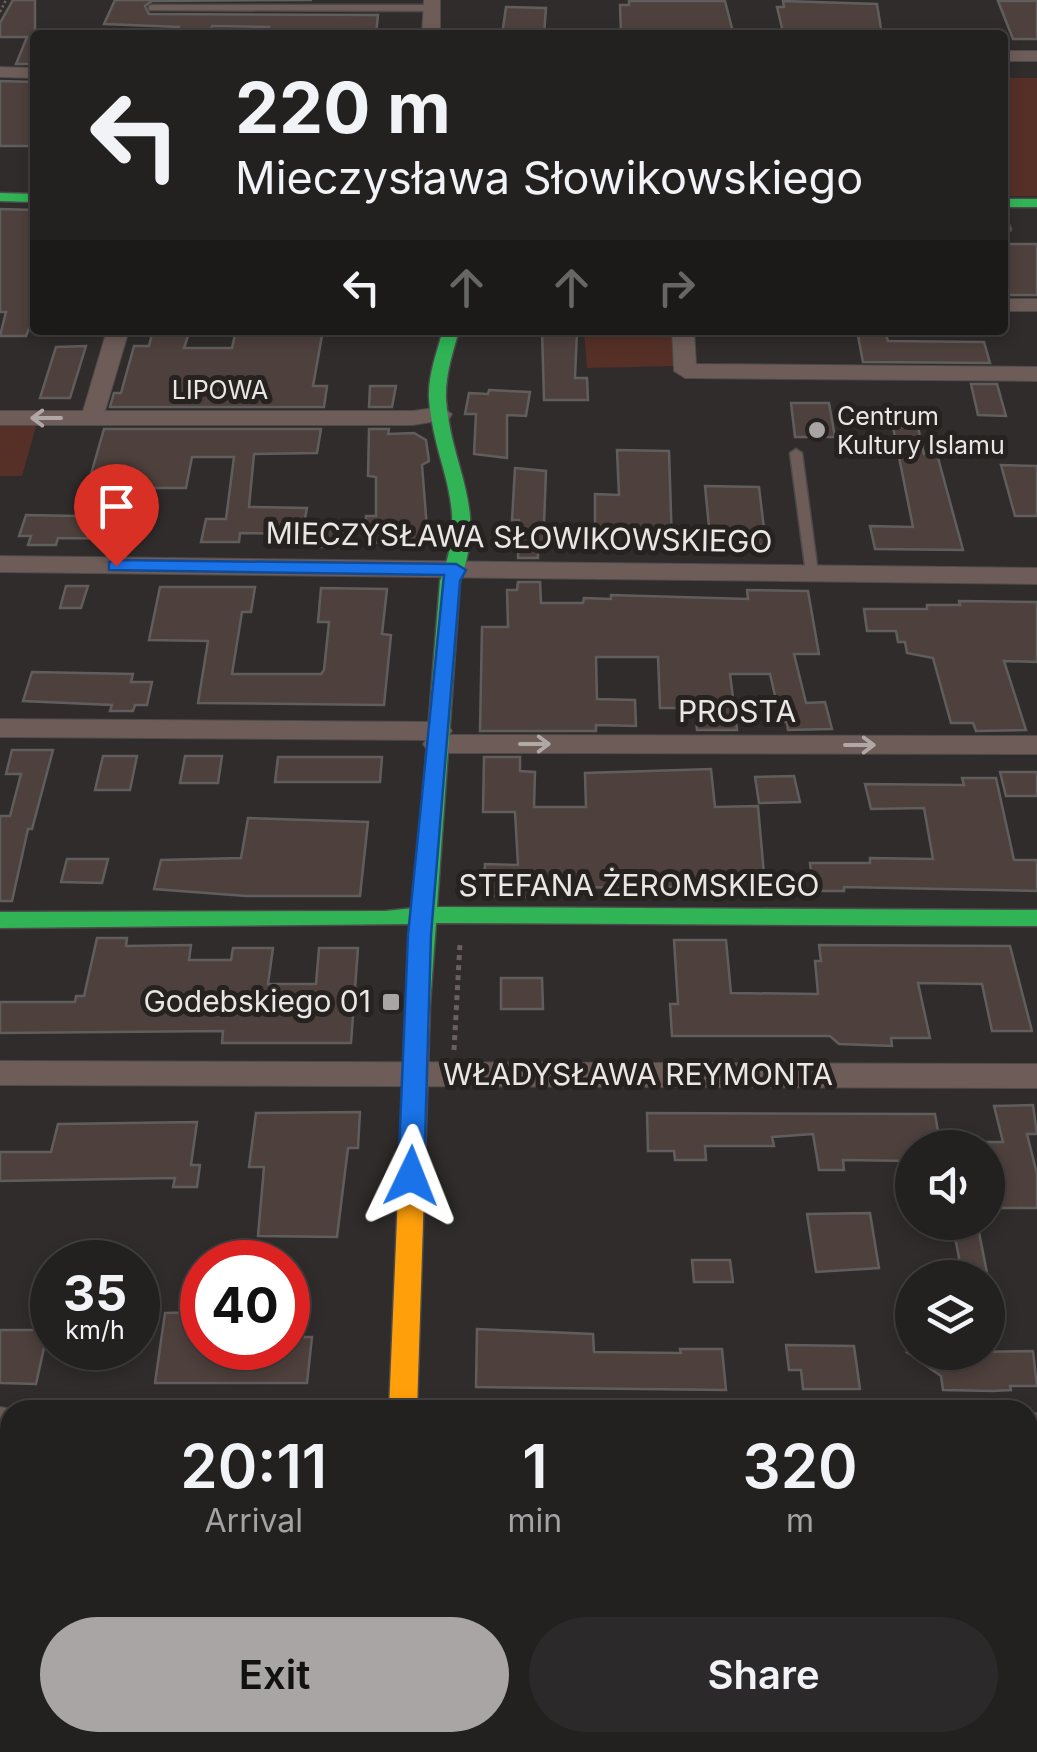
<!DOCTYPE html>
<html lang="en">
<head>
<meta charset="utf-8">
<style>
	:root { --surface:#232120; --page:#2b2929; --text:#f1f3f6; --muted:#a3a3a5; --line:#403e3e; --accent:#a8a5a4 }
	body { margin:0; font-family:Inter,sans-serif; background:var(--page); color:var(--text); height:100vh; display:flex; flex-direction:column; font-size:38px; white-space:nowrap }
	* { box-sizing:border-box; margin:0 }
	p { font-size:32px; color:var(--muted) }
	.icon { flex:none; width:55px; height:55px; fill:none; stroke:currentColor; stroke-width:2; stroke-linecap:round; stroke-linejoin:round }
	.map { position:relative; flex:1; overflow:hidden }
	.sheet { position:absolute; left:0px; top:1400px; width:1038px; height:352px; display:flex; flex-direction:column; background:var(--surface); border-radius:30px 30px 0 0; box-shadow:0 5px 15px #0003,0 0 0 2px var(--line) }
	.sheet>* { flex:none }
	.guide { position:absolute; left:30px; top:30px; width:978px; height:305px; border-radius:10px; box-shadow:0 5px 15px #0003,0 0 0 2px var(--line); background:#232120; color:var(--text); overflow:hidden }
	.buttons { position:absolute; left:895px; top:1130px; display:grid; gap:20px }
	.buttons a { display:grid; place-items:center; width:110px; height:110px; border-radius:50%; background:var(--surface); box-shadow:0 5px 15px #0003,0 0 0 2px var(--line); font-size:50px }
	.speed { position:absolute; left:30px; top:1240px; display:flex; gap:20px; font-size:50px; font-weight:700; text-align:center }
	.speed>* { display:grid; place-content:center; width:130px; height:130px; border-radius:50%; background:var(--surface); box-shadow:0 5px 15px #0003,0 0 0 2px var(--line); line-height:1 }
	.speed small { font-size:25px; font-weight:400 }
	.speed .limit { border:15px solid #d22; background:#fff; color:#111 }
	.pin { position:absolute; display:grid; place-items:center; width:85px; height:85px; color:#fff; margin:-102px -42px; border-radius:50% 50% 50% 0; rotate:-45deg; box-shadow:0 0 10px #0007 }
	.pin .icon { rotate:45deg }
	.me { position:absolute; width:110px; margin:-55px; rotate:2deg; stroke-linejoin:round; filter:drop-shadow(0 0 8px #0008) }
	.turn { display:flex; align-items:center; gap:35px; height:210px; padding:0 40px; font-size:45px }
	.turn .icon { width:130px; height:130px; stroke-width:2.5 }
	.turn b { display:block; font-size:70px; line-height:85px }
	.lanes { display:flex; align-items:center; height:95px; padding:0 40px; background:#0003; justify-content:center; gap:50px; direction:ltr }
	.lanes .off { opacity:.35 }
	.eta { display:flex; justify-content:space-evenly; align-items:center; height:170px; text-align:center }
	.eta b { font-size:60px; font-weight:600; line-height:70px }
	.button { display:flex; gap:20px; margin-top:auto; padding:20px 40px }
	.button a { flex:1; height:115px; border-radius:60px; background:var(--accent); color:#111; font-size:40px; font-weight:600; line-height:115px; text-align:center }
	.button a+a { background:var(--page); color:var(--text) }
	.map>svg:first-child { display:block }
	.green { fill:#563027 }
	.building { fill:#4e403c; stroke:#605e5d; stroke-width:2.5 }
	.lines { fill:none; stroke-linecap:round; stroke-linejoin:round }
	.lane-casing { stroke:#4c4a4a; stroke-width:3 }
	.street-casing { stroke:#4c4a4a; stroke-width:2 }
	.fast-casing { stroke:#4c4a4a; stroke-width:3 }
	.slow-casing { stroke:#4c4a4a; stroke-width:3 }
	.path-far1 { stroke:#6a615e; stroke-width:2.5; stroke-dasharray:2.5 2.5; stroke-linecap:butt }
	.path { stroke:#6a615e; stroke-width:5; stroke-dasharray:5 5; stroke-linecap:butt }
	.lane { fill:#6d5c58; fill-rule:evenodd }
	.street { fill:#6d5c58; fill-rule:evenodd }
	.fast { fill:#30b455; fill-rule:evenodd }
	.slow { fill:#ff9f0a; fill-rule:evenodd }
	.oneway { stroke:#b1a8a6 }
	.route { fill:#1a73e8; stroke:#114b97; stroke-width:2.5 }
	.poi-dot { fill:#a8a5a4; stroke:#262220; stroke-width:4 }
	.labels { text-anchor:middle; stroke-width:10; stroke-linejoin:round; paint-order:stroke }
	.far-street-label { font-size:25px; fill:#e9e6e5; stroke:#262220 }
	.far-poi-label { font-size:25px; fill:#e9e6e5; stroke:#262220; text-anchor:start }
	.street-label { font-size:30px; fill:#e9e6e5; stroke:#262220 }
	.poi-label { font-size:30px; fill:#e9e6e5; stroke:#262220; text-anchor:end }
</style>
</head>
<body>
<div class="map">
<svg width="1037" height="1752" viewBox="0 0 1037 1752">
	<rect width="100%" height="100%" fill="#2f2c2b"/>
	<path class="green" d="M1003,78H1037V196H1003Z
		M584,330H673L676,366L587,368Z
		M0,423H37L22,476H0Z"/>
	<path class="building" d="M13,0H35V64H16L27,37H0V23Z
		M115,0H312L152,1L145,6L149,14L378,15L376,35H267L269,27L212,26L210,35H176L179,27L104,24Z
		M629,1H725L733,32L621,35L620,5H629Z
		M783,1L877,4L882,35L783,32L777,7H784Z
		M998,1H1037V39H1013Z
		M506,7L546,8L544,35H502Z
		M0,81L35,82V146H0Z
		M0,209L35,210V315L26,336H0L6,312H0Z
		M1002,244H1037V295H1002Z
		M153,330H190L184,348H232L236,330H323L313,386H327L324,407H110L114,393H121L134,346H149Z
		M542,330L577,332L575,378H587L588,400H544Z
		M857,331L885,332L888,341L984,342L990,363L863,362Z
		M86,346L70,398H40L56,347Z
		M971,384H997L1006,416L978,415Z
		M370,386H396L392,407H369Z
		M489,390L530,392L526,416L507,415V458L474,454L476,414H465L469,393L488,394Z
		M791,403H829L835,437H795Z
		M893,427H918L924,454H937L963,550L875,549L870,526L913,527Z
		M104,429H321L317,453L254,454L249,507L307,508L302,534L240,533L239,542H201L206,519H226L234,457H192L186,488H151L136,539L58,538L56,545H28L31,536H19L26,515L79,516Z
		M369,429H389L388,434L414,433L426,440L429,461L422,465L428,541L365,543L366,516H376V477L368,476Z
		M617,450L669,451L672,545L631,547L630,528H595V494L619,495Z
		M1001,465L1037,466V516H1015Z
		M515,468L546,471L543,552H538V558H518L519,520H512Z
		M705,486L759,487L766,545L711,548Z
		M316,523H344L341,547H313Z
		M518,582H540L541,603H583L584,598L611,599V595L748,599L747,590L808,591L819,654H794L806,703L825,702L832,729L788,730L787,722H781L770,674H730L737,730H697L695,708H660L658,657H596L597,699L635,700L636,726L596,725V731H480L482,627H508L507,590H517Z
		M66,586H88L81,608H60Z
		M160,587H255L251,612H242L232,674H321L324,670L329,622H318L321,588L387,589L382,634L391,635L384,705L198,703L208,641L149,640Z
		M959,601L1037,602V662L1004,661L1026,730L976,731L973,723H951L933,658L907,653L905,642H898L896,631H867L864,609H927V605H960Z
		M32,672L133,674L131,682H152L147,705H135L133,711H110L112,705L23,701Z
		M12,750H53L32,829H28L12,901H0V816H10L21,774H6Z
		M103,756H137L130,790H95Z
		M185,756H222L218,783H180Z
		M278,757H382L380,782H275Z
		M484,757H520V771L535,772L534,807H586L585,773L711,769L715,807L758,806L765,886L533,888V897L483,896L485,864L518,865L515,812H483Z
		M1000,772H1037V796H1006Z
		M794,776L800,802L759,803L755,777Z
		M962,778H996L1014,860H1037V891L844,887V891H813L810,863H870V858L933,859L924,808L871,809L865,784L964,785Z
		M248,818L368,822L360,896H246L154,889L161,860L241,858Z
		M67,859H108L102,883L61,882Z
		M97,938H127L126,946L191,945L189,960H231L233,948H273L268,984H316L319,948H358L351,1043H222L223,1031L0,1033V1002H75L76,996H84Z
		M674,940H726L731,993L818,994L815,961H821L819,945L1010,946L1032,1031H992L982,984L918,983L930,1038H891L892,1046L839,1044L830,1036H672L670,1004H678Z
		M501,978H542L543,1009H501Z
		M1033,1105L1037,1134H1027L1037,1174V1208H990L988,1180H995L987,1142H1003L994,1106Z
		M360,1112L358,1148H348L337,1237L258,1236L264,1167H249L256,1113Z
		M647,1113L935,1114L941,1148H912V1161L843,1160L844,1170H819L813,1134L772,1137L774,1146H705L706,1160H675L674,1151H648Z
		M197,1122L191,1165H200L197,1187H173L175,1178L0,1181V1152H51L58,1124Z
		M870,1213L879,1268L816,1272L807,1214Z
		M952,1222H977L988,1278H963Z
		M692,1260H730L733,1282H694Z
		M202,1312V1348H288V1337H312L307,1383H155L165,1313Z
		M477,1329L593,1334L594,1352L681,1353L680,1349H722L726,1390L476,1387Z
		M0,1330H48L36,1384L0,1383Z
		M786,1345L854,1346L860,1389H803L801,1370H789Z
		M1033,1351L1037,1386H1010L1011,1390L993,1391L943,1390L941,1376L908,1353Z"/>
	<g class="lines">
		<defs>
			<path id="lane" d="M152,5H432L436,8L432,11L149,10V6Z
				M1002,216L1007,219L1011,229L1010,231H1002Z
				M796,449L802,453L818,573L812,577L806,573L790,453Z"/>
			<path id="street" d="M424,0H440V35H422Z
				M1002,51H1037V61H1002Z
				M0,67L35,68V78L0,77Z
				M1002,299H1037V311H1002Z
				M107,330H129L105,411H413L441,407L452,414L449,419L413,425H0V411H83Z
				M672,330H694L696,364L1037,367V381L685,378L674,371Z
				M0,556L1037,568V584L0,572Z
				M0,719L438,722L448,725L452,731L449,735L1037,736V754L437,753L427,750L423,744L426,740L0,737Z
				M0,1061L1037,1064V1088L0,1085Z
				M0,1407L18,1410H10V1441H0Z
				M1028,1413H1037V1447H1028Z
				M365,1742H409V1752H365Z"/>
			<path id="fast" d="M0,193L35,194V202L0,201Z
				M1002,199H1037V207H1002Z
				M443,330H459C453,352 445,375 446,399C451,469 488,506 460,581L437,907L1037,910V926L436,923L430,1004L426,1010H410L406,1004L413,924L0,928V912L385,911L414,908L440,581C471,503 434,470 429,398C428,375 437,352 443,330Z"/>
			<path id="slow" d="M418,995L426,998L430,1004L417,1410H389L406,1004L410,998Z"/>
		</defs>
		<use href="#lane" class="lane-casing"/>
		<use href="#street" class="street-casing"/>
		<use href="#fast" class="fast-casing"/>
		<use href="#slow" class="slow-casing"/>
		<path class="path-far1" d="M0,12L6,0"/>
		<path class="path" d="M454,1050L460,943"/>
		<use href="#lane" class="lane"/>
		<use href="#street" class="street"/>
		<use href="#fast" class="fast"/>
		<use href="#slow" class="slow"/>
	</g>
	<defs><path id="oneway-shaft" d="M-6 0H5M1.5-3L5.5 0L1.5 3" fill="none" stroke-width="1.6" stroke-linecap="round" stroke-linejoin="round" transform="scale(2.5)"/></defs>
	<g class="oneway">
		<use href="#oneway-shaft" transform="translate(46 418) rotate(180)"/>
		<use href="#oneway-shaft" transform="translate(535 744)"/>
		<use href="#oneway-shaft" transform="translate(860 745)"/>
	</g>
	<path class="route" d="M116,560L456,564L466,570L460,581L431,935L424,1176L421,1183L411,1186L402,1183L398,1176L408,935L444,575L109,570V562Z"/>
	<g class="poi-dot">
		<circle cx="817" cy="430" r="10"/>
		<rect x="381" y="992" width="20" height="20" rx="5"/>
	</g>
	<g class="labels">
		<g class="far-street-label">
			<text x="220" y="399">LIPOWA</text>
		</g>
		<g class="far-poi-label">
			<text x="837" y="425">Centrum<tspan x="837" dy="29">Kultury Islamu</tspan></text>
		</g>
		<g class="street-label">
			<text transform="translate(519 538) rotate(1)" y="10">MIECZYSŁAWA SŁOWIKOWSKIEGO</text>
			<text x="737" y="722">PROSTA</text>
			<text x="639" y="896">STEFANA ŻEROMSKIEGO</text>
			<text x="638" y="1085">WŁADYSŁAWA REYMONTA</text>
		</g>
		<g class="poi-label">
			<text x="371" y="1012">Godebskiego 01</text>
		</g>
	</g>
</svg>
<div class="buttons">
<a><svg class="icon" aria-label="sound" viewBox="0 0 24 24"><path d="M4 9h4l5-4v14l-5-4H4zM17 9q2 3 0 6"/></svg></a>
<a><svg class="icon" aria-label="layers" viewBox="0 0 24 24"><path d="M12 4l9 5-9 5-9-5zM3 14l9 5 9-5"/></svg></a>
</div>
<div class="speed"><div>35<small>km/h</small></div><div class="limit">40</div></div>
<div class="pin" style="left:116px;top:566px;background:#d93025"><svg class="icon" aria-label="arrive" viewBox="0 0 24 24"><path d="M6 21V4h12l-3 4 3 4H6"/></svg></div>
<svg class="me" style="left:411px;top:1176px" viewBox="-20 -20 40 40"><path d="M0-17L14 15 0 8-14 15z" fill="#1a73e8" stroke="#fff" stroke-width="4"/></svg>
<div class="guide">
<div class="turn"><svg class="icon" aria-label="left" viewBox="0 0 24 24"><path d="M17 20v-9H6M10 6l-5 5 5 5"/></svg><div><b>220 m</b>Mieczysława Słowikowskiego</div></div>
<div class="lanes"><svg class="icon" aria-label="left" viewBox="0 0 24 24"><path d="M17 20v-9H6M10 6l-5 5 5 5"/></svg><svg class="icon off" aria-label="ahead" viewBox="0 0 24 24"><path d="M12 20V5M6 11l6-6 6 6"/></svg><svg class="icon off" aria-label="ahead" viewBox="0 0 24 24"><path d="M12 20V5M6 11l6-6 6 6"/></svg><svg class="icon off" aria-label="right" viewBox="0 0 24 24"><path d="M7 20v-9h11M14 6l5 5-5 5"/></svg></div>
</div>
<section class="sheet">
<div class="eta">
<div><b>20:11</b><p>Arrival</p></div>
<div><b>1</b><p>min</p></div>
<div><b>320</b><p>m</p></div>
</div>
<div class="button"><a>Exit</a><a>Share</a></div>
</section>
</div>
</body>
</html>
